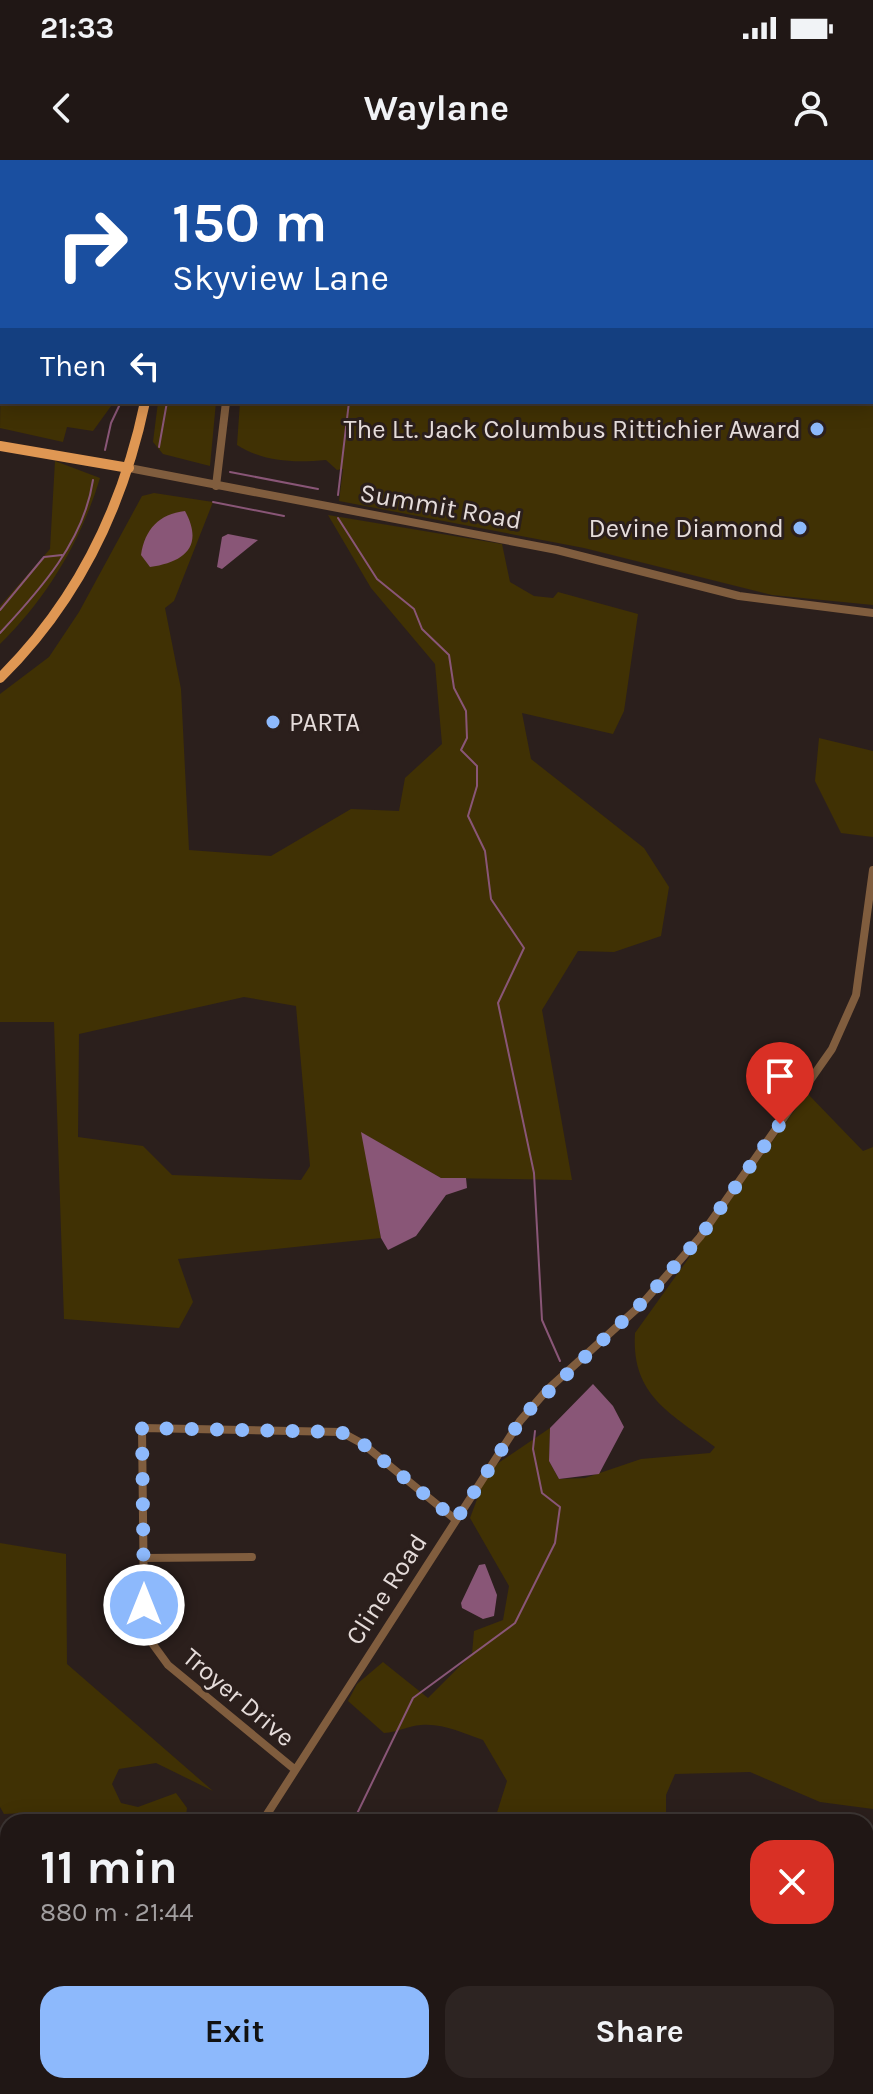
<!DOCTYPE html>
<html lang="en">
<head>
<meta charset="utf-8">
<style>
	:root { --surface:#201715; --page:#2d2422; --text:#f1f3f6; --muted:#a29fa0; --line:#3d3634; --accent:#8db9fc }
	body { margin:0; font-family:Karla,sans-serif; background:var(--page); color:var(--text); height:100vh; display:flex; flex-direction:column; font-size:30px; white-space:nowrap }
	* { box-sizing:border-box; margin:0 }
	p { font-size:26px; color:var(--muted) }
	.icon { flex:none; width:44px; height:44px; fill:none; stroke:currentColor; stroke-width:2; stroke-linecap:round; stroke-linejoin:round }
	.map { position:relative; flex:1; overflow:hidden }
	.panel { position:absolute; left:0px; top:1654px; width:874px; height:280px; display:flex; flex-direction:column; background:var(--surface); border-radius:24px 24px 0 0; box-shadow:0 4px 20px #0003,0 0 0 2px var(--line) }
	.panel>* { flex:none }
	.guide { position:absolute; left:0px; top:0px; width:874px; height:244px; box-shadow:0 4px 20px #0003,0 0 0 2px var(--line); background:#1a4fa0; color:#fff; overflow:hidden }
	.pin { position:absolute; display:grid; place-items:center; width:68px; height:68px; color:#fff; margin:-82px -34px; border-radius:50% 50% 50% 0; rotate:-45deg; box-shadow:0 0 8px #0007 }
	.pin .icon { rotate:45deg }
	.me { position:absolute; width:88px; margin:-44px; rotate:0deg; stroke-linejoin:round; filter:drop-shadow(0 0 6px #0008) }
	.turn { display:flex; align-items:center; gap:28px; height:168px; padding:0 40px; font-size:36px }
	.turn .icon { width:104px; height:104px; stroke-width:2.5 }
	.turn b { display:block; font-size:56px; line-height:68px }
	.then { display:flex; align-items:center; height:76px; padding:0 40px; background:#0003; gap:16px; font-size:30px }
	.round { display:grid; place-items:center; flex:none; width:84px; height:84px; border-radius:24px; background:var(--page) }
	.head { display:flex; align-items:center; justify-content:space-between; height:136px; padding:0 40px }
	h1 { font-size:48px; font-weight:700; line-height:60px }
	.cta { display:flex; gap:16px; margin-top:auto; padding:16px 40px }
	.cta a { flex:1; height:92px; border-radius:24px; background:var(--accent); color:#111; font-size:32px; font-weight:700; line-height:92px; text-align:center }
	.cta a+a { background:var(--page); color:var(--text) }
	.status { display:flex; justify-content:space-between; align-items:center; height:56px; padding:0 40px; background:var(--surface); direction:ltr }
	.status svg { height:22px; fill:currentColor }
	header { display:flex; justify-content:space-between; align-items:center; height:104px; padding:0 40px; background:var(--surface); font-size:36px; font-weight:700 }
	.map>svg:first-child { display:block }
	.green { fill:#403104; fill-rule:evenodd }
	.water { fill:#895677 }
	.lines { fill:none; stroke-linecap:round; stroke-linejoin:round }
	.stream { stroke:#895677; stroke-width:2 }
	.minor { stroke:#805d3e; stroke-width:8 }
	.major { stroke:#df9753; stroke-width:10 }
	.route { stroke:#8db9fc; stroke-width:14; stroke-dasharray:0 25.2 }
	.poi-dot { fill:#8db9fc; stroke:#2b1f1c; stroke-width:3 }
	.labels { text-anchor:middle; stroke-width:6; stroke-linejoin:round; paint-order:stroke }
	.poi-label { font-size:26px; fill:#e5dcda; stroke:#2b1f1c; text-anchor:end }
	.street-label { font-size:26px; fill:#e5dcda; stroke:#2b1f1c }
</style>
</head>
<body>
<div class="status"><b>21:33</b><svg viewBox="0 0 49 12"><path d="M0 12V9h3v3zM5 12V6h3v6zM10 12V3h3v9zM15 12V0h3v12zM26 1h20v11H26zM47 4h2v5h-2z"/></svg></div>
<header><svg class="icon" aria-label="back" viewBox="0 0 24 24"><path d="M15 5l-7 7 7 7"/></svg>Waylane<svg class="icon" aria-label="person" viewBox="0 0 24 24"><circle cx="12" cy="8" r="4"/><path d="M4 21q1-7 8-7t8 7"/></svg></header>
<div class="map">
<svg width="873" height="1934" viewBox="0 0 873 1934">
	<rect width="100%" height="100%" fill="#2b1f1c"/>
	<path class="green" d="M570,0H873V445L772,435L584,388L339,341L343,309L337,310L326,300C294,303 264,302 237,285L240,242H872V2Z
		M2,124V242H114L93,271L67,267L63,282L0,268Z
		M158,242H216L210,306L163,294L153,282Z
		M55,301L100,318C81,381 47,438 0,484V446L50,389Z
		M154,333L213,342L174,441L165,448L181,529L189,690L271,696L351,649L399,651L405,618L442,584L435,504L371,428L328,355L502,384L510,422L534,436L553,438L558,432L638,454L624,551L613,574L522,553L531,599L644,688L669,727L661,776L614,792L578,791L542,850L572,1020L441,1018L362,973L381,1078L178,1099L193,1142L179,1168L64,1159L54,862H0V534L49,497L79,452L142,336ZM244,837L296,846L310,1006L301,1020L172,1015L143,986L78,977L79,874Z
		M819,578L873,591V677L841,673L815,621Z
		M807,933L863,991L873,987V1649L820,1642L750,1612L675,1614L666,1635V1662H494L507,1621L483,1580C463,1573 443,1563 421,1565C408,1566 398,1572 384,1573L348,1541L357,1524L383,1502L428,1538L472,1494L474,1471L503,1460L509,1426L470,1358L488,1310L550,1268L549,1301L559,1319L585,1318L641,1299L710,1293L715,1287C671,1253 631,1236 635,1173Z
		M0,1383L66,1394L67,1504L213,1631L156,1603L119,1609L112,1624L121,1643L138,1647L176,1633L187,1648L185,1662H65L47,1652L4,1654L0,1647Z
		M4,1893H8V1926H68L71,1934H4Z
		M144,1926H234V1934H143Z"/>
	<path class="water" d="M185,351C204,386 185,402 150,407L141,395C145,369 159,354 185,351Z
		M228,374L258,380L222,409L217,407L222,377Z
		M361,972L441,1018H466L467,1028L446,1035L416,1076L388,1090L381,1078Z
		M593,1224L613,1246L624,1267L599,1314L559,1319L549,1301L550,1268Z
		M485,1404L497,1435L494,1456L483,1459L462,1448L461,1443L479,1405Z"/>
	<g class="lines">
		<path class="stream" d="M266,2L271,0
			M374,2V0
			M159,287L167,242
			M105,290L111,263L121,242
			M230,312L318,329
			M338,335L349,242
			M213,342L284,356
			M338,358L377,419L414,449L422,469L449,495L454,528L466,551L467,578L461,590L477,606V626L468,656L485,691L491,739L524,788L498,843L534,1013L542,1160L560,1201
			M0,450L44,397L62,395
			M0,473C40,430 84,381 93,320
			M353,1662L413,1538L515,1463L555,1383L560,1347L542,1333L533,1289L535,1271
			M199,1926L202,1934"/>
		<path class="minor" d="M245,2L246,0
			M129,308L557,390L739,436L873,453
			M216,326L226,242
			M145,1398L252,1397
			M293,1608L168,1505L152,1483L144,1445L142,1268L341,1272L363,1284L456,1360
			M262,1662L520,1261L547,1230L642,1144L700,1077L832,889L856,835L873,710
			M866,1716H873
			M866,1884H873
			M0,1887H8
			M384,1934V1926"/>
		<path class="major" d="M169,2V0
			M0,286L129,308
			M0,518C77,442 123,347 145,242"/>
	</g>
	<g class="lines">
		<path class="route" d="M144,1445L142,1268L341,1272L363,1284L456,1360L524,1255L647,1138L700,1077L780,964"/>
	</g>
	<g class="poi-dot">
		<circle cx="817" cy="269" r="8"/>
		<circle cx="800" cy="368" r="8"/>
		<circle cx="273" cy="562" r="8"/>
	</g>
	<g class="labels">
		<g class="poi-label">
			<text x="801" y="278">The Lt. Jack Columbus Rittichier Award</text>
			<text x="784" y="377">Devine Diamond</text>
			<text x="289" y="571" text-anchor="start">PARTA</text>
		</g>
		<g class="street-label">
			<text transform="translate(441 346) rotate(10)" y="9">Summit Road</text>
			<text transform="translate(386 1429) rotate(-57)" y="9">Cline Road</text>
			<text transform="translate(239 1537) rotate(40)" y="9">Troyer Drive</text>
		</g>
	</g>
</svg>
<div class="pin" style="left:780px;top:964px;background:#d93025"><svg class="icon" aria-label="arrive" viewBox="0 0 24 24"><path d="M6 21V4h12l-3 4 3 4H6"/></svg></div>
<svg class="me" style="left:144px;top:1445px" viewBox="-20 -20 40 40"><circle r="17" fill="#8db9fc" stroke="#fff" stroke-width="3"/><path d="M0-11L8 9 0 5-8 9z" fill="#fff"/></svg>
<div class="guide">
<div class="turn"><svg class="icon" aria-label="right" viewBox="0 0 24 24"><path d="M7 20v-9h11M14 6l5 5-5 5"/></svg><div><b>150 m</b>Skyview Lane</div></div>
<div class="then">Then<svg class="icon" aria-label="left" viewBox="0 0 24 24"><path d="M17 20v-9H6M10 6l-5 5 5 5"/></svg></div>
</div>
<section class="panel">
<div class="head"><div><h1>11 min</h1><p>880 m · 21:44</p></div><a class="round" style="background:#d93025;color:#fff"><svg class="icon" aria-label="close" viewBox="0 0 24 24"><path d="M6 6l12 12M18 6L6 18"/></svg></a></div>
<div class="cta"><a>Exit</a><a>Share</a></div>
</section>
</div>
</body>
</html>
